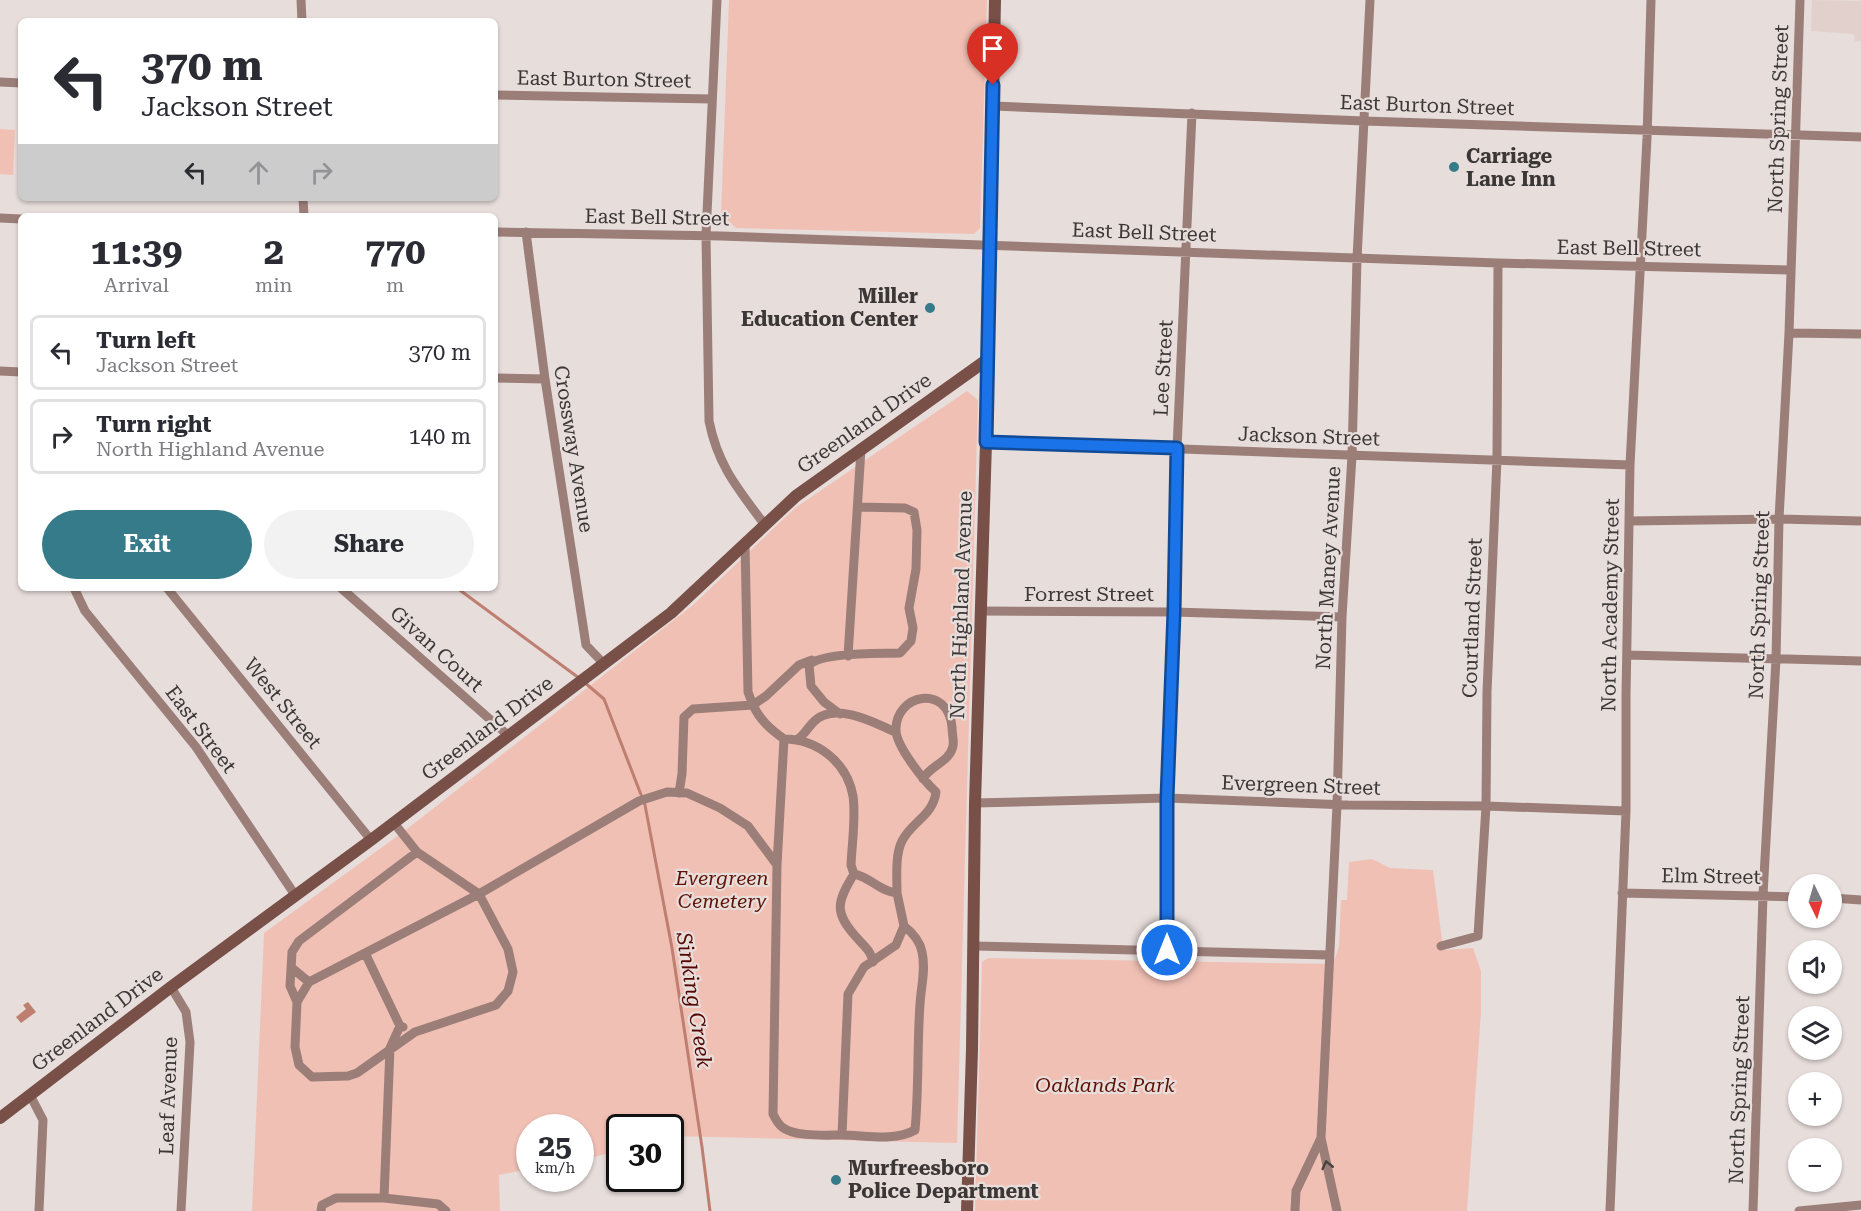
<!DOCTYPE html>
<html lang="en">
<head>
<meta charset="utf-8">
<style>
	:root { --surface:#fff; --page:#f2f2f3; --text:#2b2b33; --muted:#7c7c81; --line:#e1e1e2; --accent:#367b89 }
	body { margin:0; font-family:"Roboto Serif",serif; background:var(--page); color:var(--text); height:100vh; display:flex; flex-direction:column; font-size:22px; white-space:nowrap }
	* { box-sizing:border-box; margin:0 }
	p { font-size:20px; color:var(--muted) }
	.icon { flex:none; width:33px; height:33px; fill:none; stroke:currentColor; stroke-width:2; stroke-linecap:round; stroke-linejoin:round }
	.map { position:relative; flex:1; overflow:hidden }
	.side { position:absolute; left:18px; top:213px; width:480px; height:378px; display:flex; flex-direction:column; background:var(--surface); border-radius:9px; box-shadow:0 2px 4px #0004 }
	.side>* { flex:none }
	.hud { position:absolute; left:18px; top:18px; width:480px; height:183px; border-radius:9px; box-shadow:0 2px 4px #0004; background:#fff; color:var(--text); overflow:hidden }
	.needle { width:39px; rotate:175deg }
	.buttons { position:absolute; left:1788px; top:874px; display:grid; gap:12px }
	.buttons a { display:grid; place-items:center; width:54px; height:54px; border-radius:50%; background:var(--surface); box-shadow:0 2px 4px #0004; font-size:30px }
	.speed { position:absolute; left:516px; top:1114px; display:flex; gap:12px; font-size:30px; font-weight:700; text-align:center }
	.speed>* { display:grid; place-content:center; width:78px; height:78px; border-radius:50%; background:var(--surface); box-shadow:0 2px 4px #0004; line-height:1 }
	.speed small { font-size:15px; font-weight:400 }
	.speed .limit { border:3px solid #111; border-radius:9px; background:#fff; color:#111 }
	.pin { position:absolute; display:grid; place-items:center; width:51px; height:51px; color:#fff; margin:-62px -26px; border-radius:50% 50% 50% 0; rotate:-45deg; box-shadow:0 0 6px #0007 }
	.pin .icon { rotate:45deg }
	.me { position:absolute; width:66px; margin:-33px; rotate:0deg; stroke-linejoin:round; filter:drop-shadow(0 0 4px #0008) }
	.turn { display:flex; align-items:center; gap:21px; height:126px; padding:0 24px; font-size:27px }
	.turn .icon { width:78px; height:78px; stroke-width:2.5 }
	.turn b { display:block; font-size:42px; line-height:51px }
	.lanes { display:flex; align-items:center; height:57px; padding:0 24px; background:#0003; justify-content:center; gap:30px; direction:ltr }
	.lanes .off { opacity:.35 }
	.eta { display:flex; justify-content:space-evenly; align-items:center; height:102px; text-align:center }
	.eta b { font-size:36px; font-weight:700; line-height:42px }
	.button { display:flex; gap:12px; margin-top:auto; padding:12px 24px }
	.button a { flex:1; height:69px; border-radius:36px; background:var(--accent); color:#fff; font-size:24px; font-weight:700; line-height:69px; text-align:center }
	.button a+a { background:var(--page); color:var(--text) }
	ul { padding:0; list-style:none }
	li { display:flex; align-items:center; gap:18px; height:75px; margin:0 12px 9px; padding:0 12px; border:3px solid var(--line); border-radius:9px }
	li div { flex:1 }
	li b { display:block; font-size:22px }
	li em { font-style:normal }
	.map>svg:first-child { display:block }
	.built { fill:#e2d0cc }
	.green { fill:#f1c0b5 }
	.water { fill:#be7f71 }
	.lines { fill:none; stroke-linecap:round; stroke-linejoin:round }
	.stream { stroke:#be7f71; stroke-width:3 }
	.street { stroke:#9b7e78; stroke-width:9 }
	.secondary { stroke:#785047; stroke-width:12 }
	.oneway { stroke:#494240 }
	.route-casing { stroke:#114b97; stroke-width:15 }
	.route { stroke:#1a73e8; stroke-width:10 }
	.poi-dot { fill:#367b89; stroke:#e7dddb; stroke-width:2 }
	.labels { text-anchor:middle; stroke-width:4.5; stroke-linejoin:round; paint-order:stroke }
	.street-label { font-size:20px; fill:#3b3736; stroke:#e7dddb }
	.poi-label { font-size:20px; font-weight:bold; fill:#3b3736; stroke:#e7dddb; text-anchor:start }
	.park-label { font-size:20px; font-style:italic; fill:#601304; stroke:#e7dddb }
	.water-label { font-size:21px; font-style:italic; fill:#550600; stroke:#e7dddb }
</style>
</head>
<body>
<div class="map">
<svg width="1861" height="1211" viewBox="0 0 1861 1211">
	<rect width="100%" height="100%" fill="#e7dddb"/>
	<path class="built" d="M1812,0L1861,1V41H1855L1854,34L1811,31Z"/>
	<path class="green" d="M729,0H987L980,228L974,234L736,228L721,214Z
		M0,129L15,130L13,175L0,174Z
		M967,391L978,400L957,1143L671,1136L670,1128H620L619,1150L581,1161L580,1128H530L529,1169L499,1175L500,1211H252L264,933L407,829L693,605L795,508Z
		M1372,859L1390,868L1433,870L1442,940L1445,950L1473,948L1481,971V1013L1467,1211H975L982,962L988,958L1333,964L1339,946L1341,900H1347L1349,862Z"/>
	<path class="water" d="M28,1002L36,1012L21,1023L16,1017L26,1009L23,1005Z"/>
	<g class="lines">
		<path class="stream" d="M457,588L579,678
			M584,682L604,699L645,805L672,948L702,1147L710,1211"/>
		<path class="street" d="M301,0L302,21
			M717,0L706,235L709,421C718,466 738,489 765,525
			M0,82L21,83
			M495,95L712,99
			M993,106L1364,121L1861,137
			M303,198L304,216
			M0,218L21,219
			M495,232L721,236L1498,263L1791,270
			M526,232L545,379L586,645L604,664
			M1789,333L1861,334
			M0,371L21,372
			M495,378L545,379
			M986,442L1630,465
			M1629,521L1779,519L1861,521
			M745,544L748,692L753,705L766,696L799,665L812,660
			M74,588L85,611L196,747L295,895
			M167,588L371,840
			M341,588L509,736
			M980,611L1174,612L1342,617
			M1627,655L1861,661
			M848,656L861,449
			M840,714L824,702L811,686L809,665C822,652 879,654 900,653L911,641L913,628L909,608L916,569L917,530L914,512L905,508L858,507
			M798,739C808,732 810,721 822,716C842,706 876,723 895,732
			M679,793L682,774L684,717L693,709L753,705C760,720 770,729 784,739
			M975,803L1167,798L1348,805L1486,806L1626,811
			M394,823L417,852L479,894L508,949L513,972L508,991L496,1005L415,1032L357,1073L348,1076L312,1077L299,1065L295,1047L297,1002L290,986L292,952L299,941L417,852
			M777,865L784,739C817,739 847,762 853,796C856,817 852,843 851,865L854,874
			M897,893C897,877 895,855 902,841C912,821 933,816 936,792C924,781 896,746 896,730C895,694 948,683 952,727C952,733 954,740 953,746C950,762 929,766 923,779
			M1622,893L1798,897
			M1832,898L1861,900
			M974,946L1329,955
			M1441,946L1478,936L1486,806L1487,692L1497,459L1498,263
			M1167,950V798L1174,612L1177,449L1192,113
			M365,953L400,1026L403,1027
			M292,968L309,982
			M171,987L186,1012L190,1042L181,1211
			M297,1002L309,982L479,894L639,801L667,792L687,793L720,808L748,826L777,865L773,1114C775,1118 778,1124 782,1127C794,1137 826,1135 842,1135L848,994L864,967L896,945L904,926L897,893C881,892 870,877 854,874C836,903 834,913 858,939C865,947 871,951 873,962
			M30,1095L43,1120L39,1211
			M842,1135C865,1135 894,1142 915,1130C919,1088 917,1046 920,1004C921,987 926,969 922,952C920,941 913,933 904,926
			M1321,1138L1337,805L1342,617L1352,456L1357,259L1370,0
			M384,1198L390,1048L400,1026
			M321,1211L322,1205L336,1198H384L438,1204L446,1211
			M1295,1211L1296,1191L1321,1138L1337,1211
			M1610,1211L1626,811V696L1630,465L1647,138L1651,0
			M1753,1211L1763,895L1776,659L1779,519L1789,333L1800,0
			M1799,1211L1861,1205"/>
		<path class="secondary" d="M0,1118L171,987L371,840L671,613L796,496L988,359
			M967,1211L972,1049L975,803L986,442L995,0"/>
	</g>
	<defs><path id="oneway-chevron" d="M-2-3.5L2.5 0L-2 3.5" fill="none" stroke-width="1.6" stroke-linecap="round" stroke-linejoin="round" transform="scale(1.5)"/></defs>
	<use class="oneway" href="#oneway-chevron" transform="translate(1327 1165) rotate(-103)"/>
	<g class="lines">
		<defs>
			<path id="route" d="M993,85L986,442L1177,448L1174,612L1167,798V950"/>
		</defs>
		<use href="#route" class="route-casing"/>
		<use href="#route" class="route"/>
	</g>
	<g class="poi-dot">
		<circle cx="1454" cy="167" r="6"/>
		<circle cx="930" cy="308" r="6"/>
		<circle cx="836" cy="1180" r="6"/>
	</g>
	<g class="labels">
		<g class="street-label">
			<text transform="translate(604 79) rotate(1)" y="7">East Burton Street</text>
			<text transform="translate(1427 105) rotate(2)" y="7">East Burton Street</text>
			<text transform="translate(1778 119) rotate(-88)" y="7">North Spring Street</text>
			<text transform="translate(657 217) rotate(1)" y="7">East Bell Street</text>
			<text transform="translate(1144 232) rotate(2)" y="7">East Bell Street</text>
			<text transform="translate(1629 248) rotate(1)" y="7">East Bell Street</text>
			<text transform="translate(1163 368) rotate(-87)" y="7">Lee Street</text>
			<text transform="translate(864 423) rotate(-35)" y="7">Greenland Drive</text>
			<text transform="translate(1309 436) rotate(2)" y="7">Jackson Street</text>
			<text transform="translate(574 449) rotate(81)" y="7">Crossway Avenue</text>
			<text transform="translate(1328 568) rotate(-87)" y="7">North Maney Avenue</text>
			<text x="1089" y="601">Forrest Street</text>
			<text transform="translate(961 605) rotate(-88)" y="7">North Highland Avenue</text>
			<text transform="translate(1610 605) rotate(-89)" y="7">North Academy Street</text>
			<text transform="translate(1759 605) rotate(-88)" y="7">North Spring Street</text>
			<text transform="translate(1472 618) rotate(-88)" y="7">Courtland Street</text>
			<text transform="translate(437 649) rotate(42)" y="7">Givan Court</text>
			<text transform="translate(283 703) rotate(51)" y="7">West Street</text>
			<text transform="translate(487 728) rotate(-37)" y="7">Greenland Drive</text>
			<text transform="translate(201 729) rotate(53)" y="7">East Street</text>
			<text transform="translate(1301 785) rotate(2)" y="7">Evergreen Street</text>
			<text transform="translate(1711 876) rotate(1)" y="7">Elm Street</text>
			<text transform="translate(97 1019) rotate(-37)" y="7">Greenland Drive</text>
			<text transform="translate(1739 1090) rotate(-88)" y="7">North Spring Street</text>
			<text transform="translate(168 1096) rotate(-88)" y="7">Leaf Avenue</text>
		</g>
		<g class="poi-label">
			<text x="1466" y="163">Carriage<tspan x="1466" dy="23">Lane Inn</tspan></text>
			<text x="918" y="303" text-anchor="end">Miller<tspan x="918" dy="23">Education Center</tspan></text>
			<text x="848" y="1175">Murfreesboro<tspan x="848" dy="23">Police Department</tspan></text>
		</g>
		<g class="park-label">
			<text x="722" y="885">Evergreen<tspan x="722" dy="23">Cemetery</tspan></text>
			<text x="1105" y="1092">Oaklands Park</text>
		</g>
		<g class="water-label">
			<text transform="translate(694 1000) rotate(81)" y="7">Sinking Creek</text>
		</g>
	</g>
</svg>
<div class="buttons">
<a><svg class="needle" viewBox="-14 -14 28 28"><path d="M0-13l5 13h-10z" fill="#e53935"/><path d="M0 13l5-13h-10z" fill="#7c7c81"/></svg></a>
<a><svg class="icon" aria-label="sound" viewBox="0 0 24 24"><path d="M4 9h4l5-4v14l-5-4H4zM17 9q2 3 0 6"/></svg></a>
<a><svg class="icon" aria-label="layers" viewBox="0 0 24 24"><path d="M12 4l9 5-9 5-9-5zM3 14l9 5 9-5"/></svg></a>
<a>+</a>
<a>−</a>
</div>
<div class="speed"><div>25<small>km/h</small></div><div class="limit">30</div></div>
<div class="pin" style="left:993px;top:85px;background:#d93025"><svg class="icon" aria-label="arrive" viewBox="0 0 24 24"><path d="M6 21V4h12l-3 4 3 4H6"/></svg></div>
<svg class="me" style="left:1167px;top:950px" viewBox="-20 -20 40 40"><circle r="17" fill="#1a73e8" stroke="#fff" stroke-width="3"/><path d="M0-11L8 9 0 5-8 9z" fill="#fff"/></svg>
<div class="hud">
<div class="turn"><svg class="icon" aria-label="left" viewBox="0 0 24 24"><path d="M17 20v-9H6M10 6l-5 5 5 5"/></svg><div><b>370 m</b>Jackson Street</div></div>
<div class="lanes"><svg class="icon" aria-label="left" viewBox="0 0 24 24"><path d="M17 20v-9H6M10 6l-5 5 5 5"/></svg><svg class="icon off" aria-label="ahead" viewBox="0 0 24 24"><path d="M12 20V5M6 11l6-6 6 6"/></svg><svg class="icon off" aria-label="right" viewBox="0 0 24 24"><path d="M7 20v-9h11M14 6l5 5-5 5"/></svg></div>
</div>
<section class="side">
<div class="eta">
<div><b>11:39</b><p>Arrival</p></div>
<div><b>2</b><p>min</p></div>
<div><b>770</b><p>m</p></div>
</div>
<ul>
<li><svg class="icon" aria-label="left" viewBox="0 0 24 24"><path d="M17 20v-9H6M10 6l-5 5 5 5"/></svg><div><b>Turn left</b><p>Jackson Street</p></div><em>370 m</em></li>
<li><svg class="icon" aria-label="right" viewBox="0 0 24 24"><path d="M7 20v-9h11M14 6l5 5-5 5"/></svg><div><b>Turn right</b><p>North Highland Avenue</p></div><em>140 m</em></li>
</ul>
<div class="button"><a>Exit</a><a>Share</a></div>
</section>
</div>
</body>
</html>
